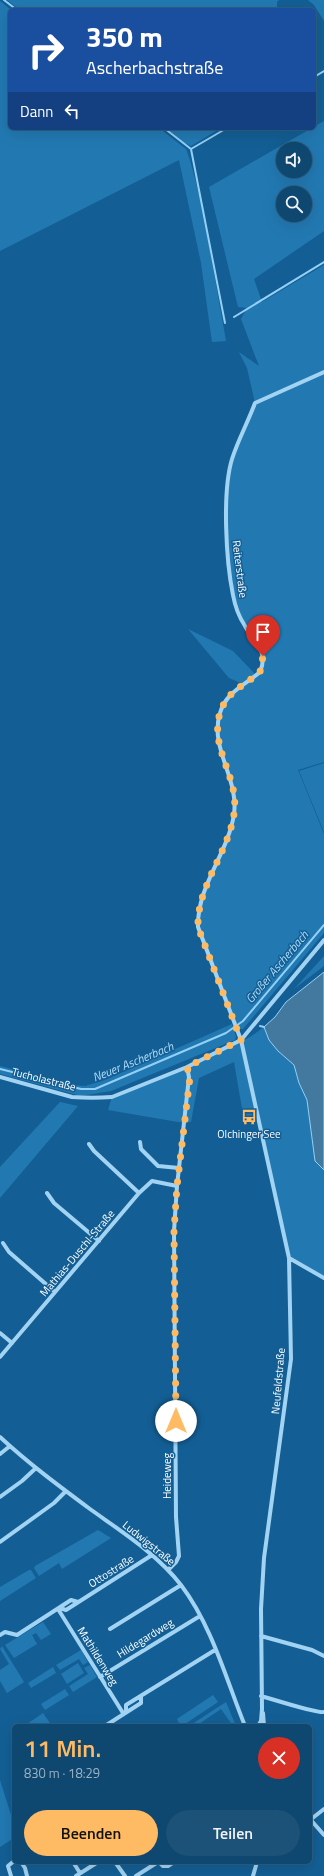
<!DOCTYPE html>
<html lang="de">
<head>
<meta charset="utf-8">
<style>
	:root { --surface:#0e4770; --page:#1c5178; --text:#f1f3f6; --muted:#9bb2c3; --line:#2e5f83; --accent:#ffbb64 }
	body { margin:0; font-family:"Titillium Web",sans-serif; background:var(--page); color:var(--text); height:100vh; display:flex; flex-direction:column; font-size:15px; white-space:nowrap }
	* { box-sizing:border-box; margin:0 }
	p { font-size:13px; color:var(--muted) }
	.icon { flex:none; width:22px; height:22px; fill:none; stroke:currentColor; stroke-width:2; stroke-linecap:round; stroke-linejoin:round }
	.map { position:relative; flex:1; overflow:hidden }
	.panel { position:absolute; left:12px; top:1724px; width:300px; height:140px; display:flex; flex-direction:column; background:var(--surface); border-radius:6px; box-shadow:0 4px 16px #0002,0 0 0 1px var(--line) }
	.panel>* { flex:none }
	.banner { position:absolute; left:8px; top:8px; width:308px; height:122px; border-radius:6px; box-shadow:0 4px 16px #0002,0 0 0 1px var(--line); background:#1a4fa0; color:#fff; overflow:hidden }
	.fabs { position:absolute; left:276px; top:142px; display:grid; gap:8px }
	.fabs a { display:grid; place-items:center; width:36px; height:36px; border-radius:50%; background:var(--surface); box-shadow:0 4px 16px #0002,0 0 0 1px var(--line); font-size:20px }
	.pin { position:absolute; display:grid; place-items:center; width:34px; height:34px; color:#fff; margin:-41px -17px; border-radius:50% 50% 50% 0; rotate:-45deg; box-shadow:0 0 4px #0007 }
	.pin .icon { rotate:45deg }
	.me { position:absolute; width:44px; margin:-22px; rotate:0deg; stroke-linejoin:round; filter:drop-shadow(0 0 3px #0008) }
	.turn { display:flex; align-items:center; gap:14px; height:84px; padding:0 12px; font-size:18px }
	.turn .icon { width:52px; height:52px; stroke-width:2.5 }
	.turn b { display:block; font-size:28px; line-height:34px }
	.then { display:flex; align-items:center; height:38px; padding:0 12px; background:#0003; gap:8px; font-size:15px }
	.round { display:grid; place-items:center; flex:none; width:42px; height:42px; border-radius:21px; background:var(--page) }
	.overview { display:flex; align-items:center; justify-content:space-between; height:68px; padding:0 12px }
	h1 { font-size:24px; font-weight:600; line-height:30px; color:var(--accent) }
	.button { display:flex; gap:8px; margin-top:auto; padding:8px 12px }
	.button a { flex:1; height:46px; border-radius:24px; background:var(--accent); color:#111; font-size:16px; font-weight:600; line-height:46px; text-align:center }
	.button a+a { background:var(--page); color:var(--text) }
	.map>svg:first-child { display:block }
	.green { fill:#2279b2; fill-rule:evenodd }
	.water { fill:#43799f; stroke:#94d0f6 }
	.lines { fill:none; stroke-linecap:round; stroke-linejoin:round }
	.stream { stroke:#94d0f6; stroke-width:2 }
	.minor { stroke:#a2d3f2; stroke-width:4 }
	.route { stroke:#ffbb64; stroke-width:7; stroke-dasharray:0 12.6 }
	.labels { text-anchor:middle; stroke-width:3; stroke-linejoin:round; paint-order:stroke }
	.street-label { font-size:11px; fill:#fff; stroke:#135f95 }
	.poi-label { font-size:11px; fill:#fff; stroke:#135f95 }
	.water-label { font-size:12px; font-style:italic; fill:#aedcf9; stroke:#135f95 }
</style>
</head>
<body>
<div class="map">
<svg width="324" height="1876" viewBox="0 0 324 1876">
	<rect width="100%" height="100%" fill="#135f95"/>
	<path class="green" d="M7,0H279L277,2V10H20Z
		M308,0H324V21L314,5Z
		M0,1L11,10L10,128H159L186,149L190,160L202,205L226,341L212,342L201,263L179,160L0,251Z
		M324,121V231L254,279L262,302L324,265V762L298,770L324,834V933L243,1029H237L198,927L201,899L230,831L235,798L220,746L218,728L220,714L226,701L243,684L229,678L188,629L233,651L256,675L260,672L263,656L245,628L233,595L227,544V484L232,460L255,403L247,368L239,352L259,366L241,319L247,308L238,307L209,187ZM283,149H305V171H283ZM283,193H305V215H283Z
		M166,128H221L191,146L181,141Z
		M324,763V832L299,771Z
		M324,956V966L294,989Z
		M232,1024L236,1037L235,1040L111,1091L81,1096L0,1074V1066L72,1085L85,1086L105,1080Z
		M264,1027L269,1040L278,1051L294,1065L299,1083L307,1100L315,1161L324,1170V1278L289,1258L258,1122L244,1120L234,1062L199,1078L191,1122L184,1123L108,1110L112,1097L187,1067L250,1037Z
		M60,1102L78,1106L0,1198V1167Z
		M98,1530L111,1538L62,1569L59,1563L39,1576L34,1568L35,1566Z
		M29,1570H31L36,1578L0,1601V1587Z
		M43,1622L51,1634L41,1640L36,1633L32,1635L37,1644L14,1658L5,1645Z
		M2,1646L24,1682L7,1693L0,1681V1670L9,1664L0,1649Z
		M81,1650L88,1662L83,1665L79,1659L60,1670L56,1665Z
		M78,1663L84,1673L67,1684L61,1674Z
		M90,1665L97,1677L73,1692L69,1686L88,1674L84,1668Z
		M53,1667L56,1673L31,1688L28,1683Z
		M65,1689L69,1695L45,1710L41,1704Z
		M213,1695L218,1702L182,1726H174L179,1723L177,1719Z
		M226,1702L236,1726H233L221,1709L196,1726H189Z
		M43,1713L50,1723L44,1726H24Z
		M0,1780L12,1818L14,1817V1838L0,1847Z"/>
	<path class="water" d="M324,972V1170L315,1161L307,1100L299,1083L294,1065L278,1051L269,1040L264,1027L275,1017L286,1002Z"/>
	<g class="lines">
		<path class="stream" d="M4,0L17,10
			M314,77L324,71
			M164,128L191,149L227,128
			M191,149L225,323
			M234,317L324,262
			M260,1026L264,1027
			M0,1069L81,1089H95L226,1033L243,1021L324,925"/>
		<path class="minor" d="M0,1077L72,1097C86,1098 98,1098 112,1097L187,1067L241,1040L324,940
			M140,1142L141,1149L158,1166L179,1168
			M89,1144L94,1151L139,1193
			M47,1193L54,1203L99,1241
			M3,1243L9,1252L55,1292
			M289,1258L324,1278
			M0,1333L12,1343
			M0,1357L139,1193L152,1181L177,1186
			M0,1437C28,1463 59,1486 90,1509C122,1532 157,1554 181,1585C212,1626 226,1679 245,1726
			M0,1454L10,1446
			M0,1497L22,1481L36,1468
			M0,1542L54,1503L66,1491
			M168,1570L176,1562L179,1556L176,1517L174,1231L177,1186L189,1077L187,1067
			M60,1608L66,1610L152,1555
			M58,1609L123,1713
			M110,1629L181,1585
			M0,1635L5,1632L17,1635L71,1600L78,1602
			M261,1636L312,1650L324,1656
			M100,1677L200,1616
			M261,1696C272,1699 318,1714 324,1712
			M126,1711V1705L215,1650
			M263,1713L264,1726
			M105,1726L141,1703V1697
			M258,1726L261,1721L262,1709L261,1609L264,1558L291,1359L289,1258L241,1040L198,927C197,885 228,854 234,814C239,778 209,748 220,713C226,692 245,685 260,672C269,651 254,643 245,626C239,617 235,606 233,595C226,561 222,492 232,459C238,440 248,422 255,403L324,372
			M310,1819L324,1835
			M310,1820L324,1809
			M21,1862L25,1868L27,1876
			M73,1862L80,1873
			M115,1862L125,1876
			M159,1862L163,1866H168L174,1862
			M11,1876L8,1866L14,1861
			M76,1876L98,1862
			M136,1876L158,1862
			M253,1876L257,1862"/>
	</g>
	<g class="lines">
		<path class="route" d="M176,1421L174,1231L177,1186L190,1077L187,1067L241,1040L198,927C197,885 228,854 234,814C240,778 209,748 220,713C226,692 245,685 260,672L263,656"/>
	</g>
	<defs>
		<symbol id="bus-bare" viewBox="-9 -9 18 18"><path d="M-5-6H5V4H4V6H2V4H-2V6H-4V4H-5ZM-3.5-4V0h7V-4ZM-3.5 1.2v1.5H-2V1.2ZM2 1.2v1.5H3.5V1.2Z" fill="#ffbb64" stroke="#135f95" stroke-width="2.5" paint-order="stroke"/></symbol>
	</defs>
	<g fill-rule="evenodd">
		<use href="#bus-bare" x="238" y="1106" width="22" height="22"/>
	</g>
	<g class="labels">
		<g class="street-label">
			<text transform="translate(240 569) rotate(83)" y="4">Reiterstraße</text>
			<text transform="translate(44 1079) rotate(14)" y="4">Tucholastraße</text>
			<text transform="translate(77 1253) rotate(-50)" y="4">Mathias-Duschl-Straße</text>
			<text transform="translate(278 1381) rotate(-85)" y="4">Neufeldstraße</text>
			<text transform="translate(167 1476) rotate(-90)" y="4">Heideweg</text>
			<text transform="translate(149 1543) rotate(39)" y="4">Ludwigstraße</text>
			<text transform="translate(111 1571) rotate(-32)" y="4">Ottostraße</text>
			<text transform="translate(145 1638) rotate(-32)" y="4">Hildegardweg</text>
			<text transform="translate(98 1656) rotate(58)" y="4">Mathildenweg</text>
		</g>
		<g class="poi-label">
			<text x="249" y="1138">Olchinger See</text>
		</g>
		<g class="water-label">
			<text transform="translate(277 967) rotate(-50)" y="4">Großer Ascherbach</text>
			<text transform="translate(133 1062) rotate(-22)" y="4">Neuer Ascherbach</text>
		</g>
	</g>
</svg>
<div class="fabs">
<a><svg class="icon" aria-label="sound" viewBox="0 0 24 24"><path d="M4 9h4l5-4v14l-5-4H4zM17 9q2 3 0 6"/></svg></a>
<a><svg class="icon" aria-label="search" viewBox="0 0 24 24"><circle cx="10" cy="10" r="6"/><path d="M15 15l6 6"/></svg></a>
</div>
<div class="pin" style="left:263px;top:656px;background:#d93025"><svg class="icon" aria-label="arrive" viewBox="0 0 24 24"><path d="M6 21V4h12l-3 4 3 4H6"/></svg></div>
<svg class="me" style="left:176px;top:1421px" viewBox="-20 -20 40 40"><circle r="19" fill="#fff"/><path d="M0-13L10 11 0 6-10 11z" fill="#ffbb64"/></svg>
<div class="banner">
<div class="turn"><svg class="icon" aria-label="right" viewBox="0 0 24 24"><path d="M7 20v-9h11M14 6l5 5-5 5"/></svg><div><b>350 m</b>Ascherbachstraße</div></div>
<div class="then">Dann<svg class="icon" aria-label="left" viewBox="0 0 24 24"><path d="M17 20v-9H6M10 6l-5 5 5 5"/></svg></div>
</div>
<section class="panel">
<div class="overview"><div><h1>11 Min.</h1><p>830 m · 18:29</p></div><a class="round" style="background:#d93025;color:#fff"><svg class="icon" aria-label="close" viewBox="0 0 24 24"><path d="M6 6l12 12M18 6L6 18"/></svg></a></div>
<div class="button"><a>Beenden</a><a>Teilen</a></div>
</section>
</div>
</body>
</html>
